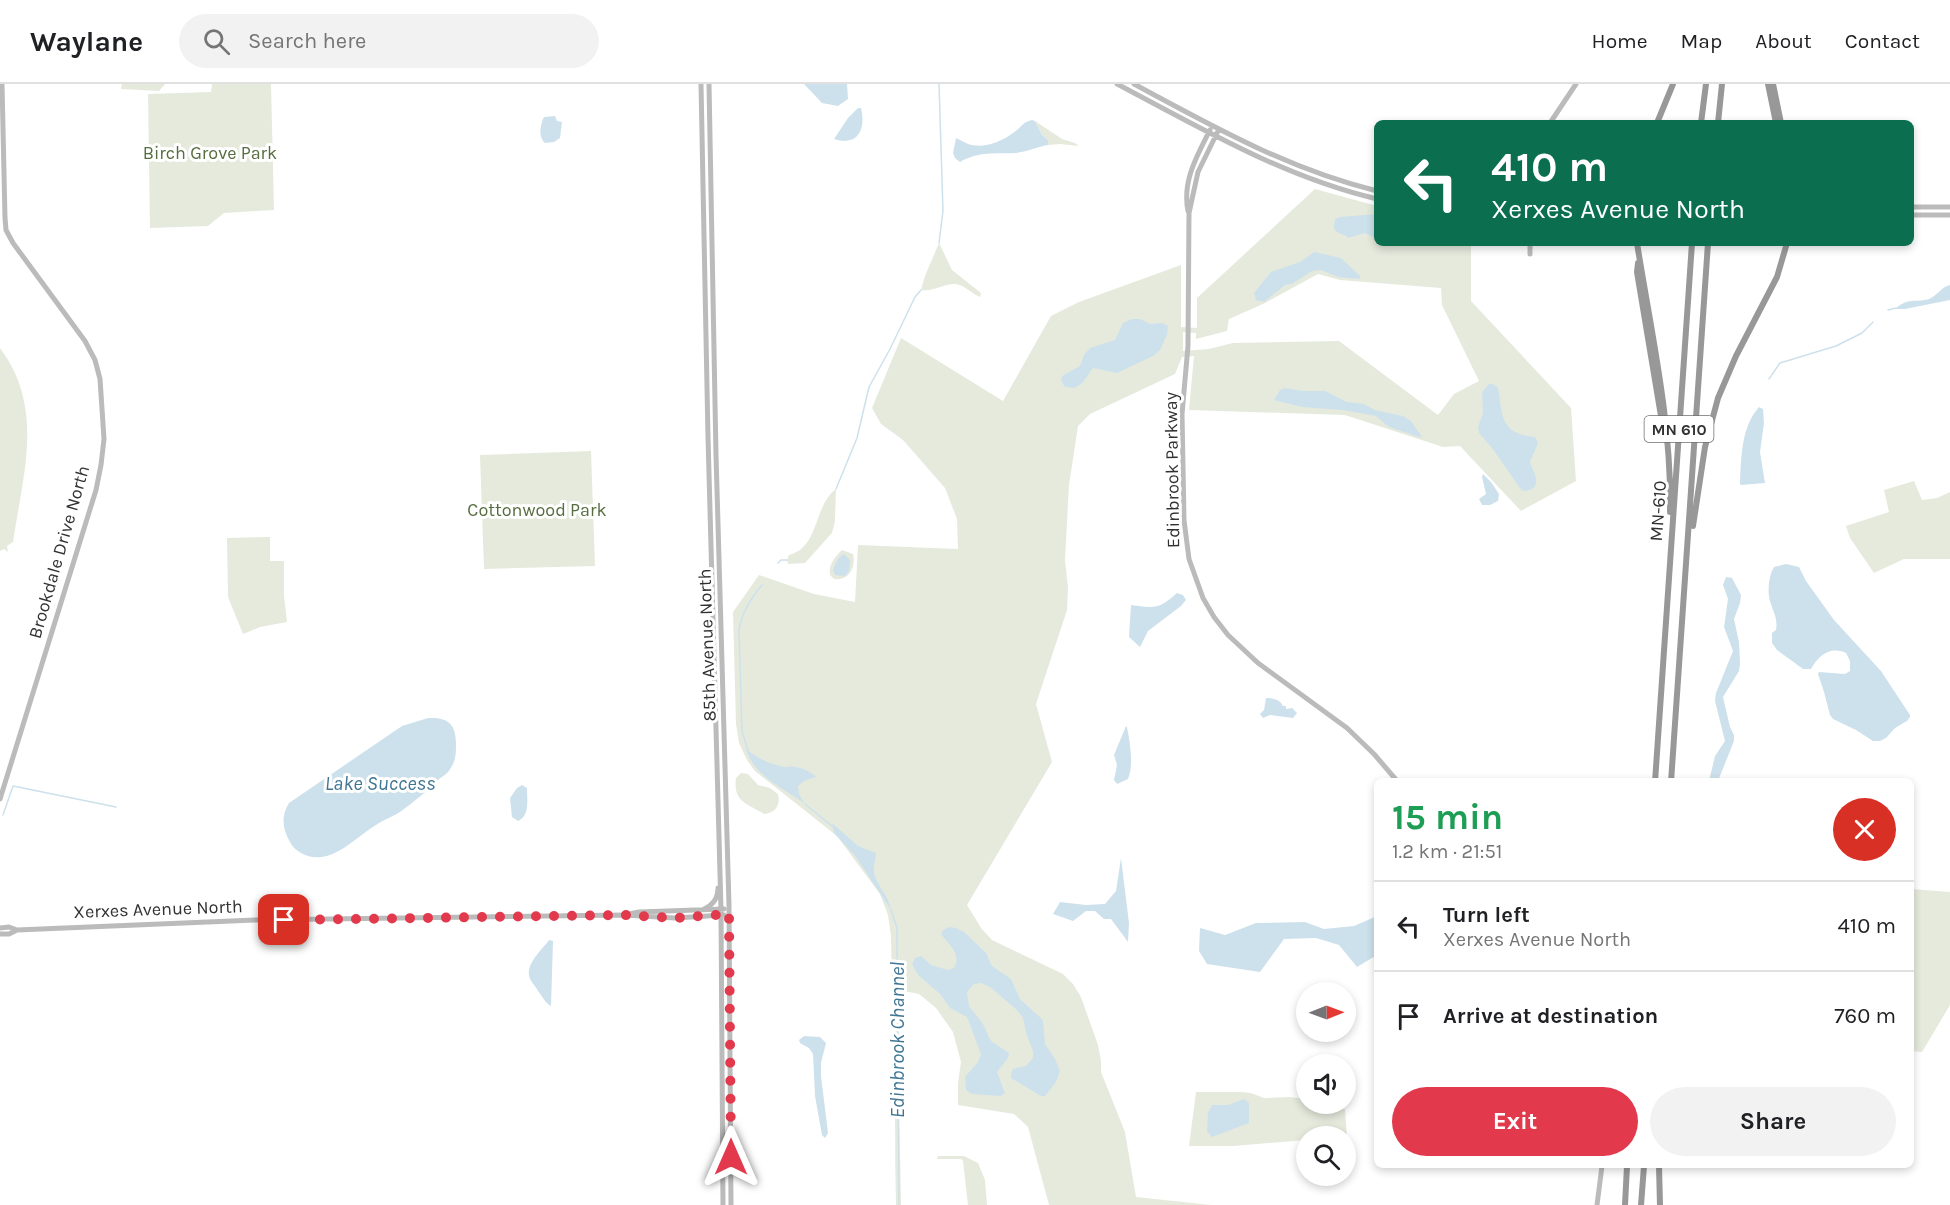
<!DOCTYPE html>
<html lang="en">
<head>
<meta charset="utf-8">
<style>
	:root { --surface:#fff; --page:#f2f2f2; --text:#202124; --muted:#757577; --line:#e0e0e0; --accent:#e2394d }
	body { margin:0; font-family:Karla,sans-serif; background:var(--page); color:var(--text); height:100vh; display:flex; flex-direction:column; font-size:22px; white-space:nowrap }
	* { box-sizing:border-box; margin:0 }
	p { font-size:20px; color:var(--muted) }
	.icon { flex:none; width:33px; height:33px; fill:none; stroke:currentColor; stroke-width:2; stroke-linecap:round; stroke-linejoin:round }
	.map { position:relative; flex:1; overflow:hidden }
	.side { position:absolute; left:1374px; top:694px; width:540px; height:390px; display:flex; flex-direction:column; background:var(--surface); border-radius:9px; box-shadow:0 3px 9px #0003 }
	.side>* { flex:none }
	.guide { position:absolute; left:1374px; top:36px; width:540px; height:126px; border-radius:9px; box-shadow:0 3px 9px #0003; background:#0b6e4f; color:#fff; overflow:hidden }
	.needle { width:39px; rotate:89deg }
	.tools { position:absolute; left:1296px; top:898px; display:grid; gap:12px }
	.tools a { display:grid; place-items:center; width:60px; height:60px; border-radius:50%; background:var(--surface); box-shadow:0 3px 9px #0003; font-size:30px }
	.pin { position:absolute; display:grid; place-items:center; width:51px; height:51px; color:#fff; margin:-26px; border-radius:12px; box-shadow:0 3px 9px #0006 }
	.me { position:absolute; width:66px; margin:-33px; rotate:0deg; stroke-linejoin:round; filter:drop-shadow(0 0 4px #0008) }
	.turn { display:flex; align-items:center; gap:21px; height:126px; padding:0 18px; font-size:27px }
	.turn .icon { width:78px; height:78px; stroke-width:2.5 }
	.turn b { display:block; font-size:42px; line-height:51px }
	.round { display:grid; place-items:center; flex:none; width:63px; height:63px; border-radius:32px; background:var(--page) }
	.head { display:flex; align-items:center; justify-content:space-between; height:102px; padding:0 18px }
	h1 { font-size:36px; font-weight:700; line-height:45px; color:#1e9e55 }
	.primary-button { display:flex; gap:12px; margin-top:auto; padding:12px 18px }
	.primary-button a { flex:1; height:69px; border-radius:36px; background:var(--accent); color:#fff; font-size:24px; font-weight:700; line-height:69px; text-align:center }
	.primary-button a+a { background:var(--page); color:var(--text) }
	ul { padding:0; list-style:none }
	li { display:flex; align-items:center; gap:18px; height:90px; padding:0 18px; border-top:2px solid var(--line) }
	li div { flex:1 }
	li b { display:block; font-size:22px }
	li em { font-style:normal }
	header { display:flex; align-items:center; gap:36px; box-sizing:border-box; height:84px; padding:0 30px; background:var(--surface); border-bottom:2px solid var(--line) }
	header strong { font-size:28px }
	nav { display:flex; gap:33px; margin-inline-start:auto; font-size:21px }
	.search { width:420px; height:54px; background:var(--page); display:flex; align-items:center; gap:15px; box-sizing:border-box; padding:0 21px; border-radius:33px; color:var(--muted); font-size:22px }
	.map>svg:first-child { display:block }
	.green { fill:#e5eadd; fill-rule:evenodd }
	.water { fill:#cde1ec }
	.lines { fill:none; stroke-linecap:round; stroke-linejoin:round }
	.stream { stroke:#cde1ec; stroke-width:1.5 }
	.secondary { stroke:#bbb; stroke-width:5 }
	.highway { stroke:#989898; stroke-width:6 }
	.route { stroke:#e2394d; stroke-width:10; stroke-dasharray:0 18 }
	.labels { text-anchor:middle; stroke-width:6; stroke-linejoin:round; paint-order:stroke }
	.shield { fill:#fff; stroke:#6f6f6f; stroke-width:1.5 }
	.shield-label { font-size:16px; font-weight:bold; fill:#313131 }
	.park-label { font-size:18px; fill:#566d3f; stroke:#fff }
	.street-label { font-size:18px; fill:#313131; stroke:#fff }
	.water-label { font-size:20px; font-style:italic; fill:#407693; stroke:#fff }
</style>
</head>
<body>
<header>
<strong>Waylane</strong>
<div class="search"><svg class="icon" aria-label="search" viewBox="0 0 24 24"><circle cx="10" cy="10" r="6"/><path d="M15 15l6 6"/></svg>Search here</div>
<nav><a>Home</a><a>Map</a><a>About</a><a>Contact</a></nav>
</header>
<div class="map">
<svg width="1950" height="1121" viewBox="0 0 1950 1121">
	<rect width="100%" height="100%" fill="#fff"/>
	<path class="green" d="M122,0H165L159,7L121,5Z
		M212,0H271L274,126L224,129L208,142L150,144L148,10L211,8Z
		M1035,37L1062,55L1075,59L1079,62L1060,60L1048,61V56L1042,51Z
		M1315,105L1377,122V159H1471V217L1571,324L1576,397L1521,427L1460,362L1443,363L1345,331L1189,326L1194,272L1182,273L1175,290L1090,330L1078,342L1069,401L1065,476L1068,504L1067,526L1036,620L1052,678L967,821L981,844L992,856L1063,890L1073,900L1081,913L1098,961L1101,977V988L1125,1048L1136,1113L1211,1121H1049L1028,1043L1014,1030L958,1021V999L961,978L953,948L936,924L919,910L899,906V1019L901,1121H896C894,1049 896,977 895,905L892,904L891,852L888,831L880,810L837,752L755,687L747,676L739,659L736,640L733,528L759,491L814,510L855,518L858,461L958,465L957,435L945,404L903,356L881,340L872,324L901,254L1003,317L1051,232L1079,218L1181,181V243L1197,244V214ZM1318,190L1340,196L1441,204L1442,221L1479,297L1454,310L1438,331L1339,257L1233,259L1209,265L1183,267V248L1196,249V255L1227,247L1229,235L1263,220Z
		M939,159L952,186L981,209L980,213C972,210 964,200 954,200C943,200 933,208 921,206L925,192Z
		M0,264C45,324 23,390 13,458L7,462L8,468L4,465L0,467Z
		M591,367L595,482L484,485L480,371Z
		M1914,397L1922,416L1937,414L1950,408V475H1904L1874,489L1850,454L1846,442L1889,428L1884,406Z
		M836,405L835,437L832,449L805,479L788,480L787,476L789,471C820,463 813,422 836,405Z
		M270,453V477H284V511L287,538L260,543L243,550L228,513L227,454Z
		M842,466L853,470C856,484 849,497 834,495L830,491C828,481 835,473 842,466Z
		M741,689L748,690L758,701L770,704L778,710C781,721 775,729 764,730C746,719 733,718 736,694Z
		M1911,805L1950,808V921L1922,968L1911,967Z
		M1196,1008H1242L1251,1009L1264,1014L1289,1013L1306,1015V1020H1328L1345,1025L1347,1053H1306V1056L1233,1062H1189Z
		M938,1072H964L978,1079L985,1096L987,1121H968L963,1077L961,1075H937Z"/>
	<path class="water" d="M804,0H847L848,15L838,22L822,19Z
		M858,24H861C866,44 859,63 834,55L848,34Z
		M555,32L557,37L562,38L560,54L554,58L545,59C538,53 540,41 544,33Z
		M1032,36L1035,37L1042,51L1048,56V61C1037,63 1026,68 1015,69C995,70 979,67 960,78L955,74L953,69L956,54C960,56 964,58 968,60C983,65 1001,58 1013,49C1021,44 1022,38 1032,36Z
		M1377,130V155L1365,149L1348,154C1345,149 1337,151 1334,144L1335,135L1340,133Z
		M1314,168L1341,174L1360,192V195L1338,193L1321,186L1312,187L1292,200L1285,201L1264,218L1256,216L1254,209L1271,188L1300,178Z
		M1950,201V216L1905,225H1895C1908,213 1915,219 1929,215C1937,212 1941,203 1950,201Z
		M1132,235H1140L1150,240L1162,239L1168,242L1167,251L1160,266L1153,272L1117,289L1093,284C1085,294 1080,309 1064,302L1061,296L1062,292L1080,282L1084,271L1090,264L1115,256L1123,239Z
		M1489,300H1493L1498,304C1502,323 1499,343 1520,350C1525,352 1530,352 1535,353L1538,359L1530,378C1534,390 1545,405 1523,407L1520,404L1492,364L1479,349L1478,343L1483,329L1482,308Z
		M1285,304L1303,307H1325L1347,318L1364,320L1375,326L1403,332L1411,337L1422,353H1419L1389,343L1376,332L1343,326L1302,323L1274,316L1280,306Z
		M1759,323L1763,325L1764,339L1760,368L1765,399L1741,401L1740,400C1741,375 1741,343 1759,323Z
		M1483,390L1491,398L1499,410L1498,417L1490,421H1482L1479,415L1486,410L1482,393Z
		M844,470L850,476L849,487L845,492L835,491L833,487C834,481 838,473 844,470Z
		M1786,480L1799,483L1806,497L1834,536L1881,587L1910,631V633L1907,637L1895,644L1886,654L1880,657H1873L1856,646L1833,635L1830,631L1824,608L1818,590L1819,588L1845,590L1850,587V577L1846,569C1830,562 1819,571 1811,585H1803L1777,566L1772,559V549L1776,546C1778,534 1773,528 1770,517C1767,507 1769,491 1774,483Z
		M1726,493L1732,494L1741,511L1740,519L1734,535L1739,558L1740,580L1739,587L1723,613L1730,643L1734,651V657L1718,697H1709L1715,672L1725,657L1715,617L1716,609L1733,567L1724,543L1728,515L1723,501Z
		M1177,509L1183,511L1186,516L1181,522L1148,547L1140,563L1129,553L1131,521C1155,524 1158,526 1177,509Z
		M1266,614C1272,614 1280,615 1283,622H1286V625L1292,624L1297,629L1293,634L1270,631L1263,634L1260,630L1264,626Z
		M428,634C448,633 456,640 456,660C456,668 456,675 452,682C449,688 444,692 439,695C427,707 414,718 400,728C392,733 383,736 376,741C359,751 341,771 321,773C309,775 295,768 290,758C282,744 281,732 289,719L402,642Z
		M1126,642L1127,643C1130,659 1134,680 1128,695L1117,700L1114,696L1117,681L1114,671Z
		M746,665C756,674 772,681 785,683C789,683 792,682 795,683C802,684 812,688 816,693L804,697L798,702L799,710L804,719C783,704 754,692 746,665Z
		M522,701L527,704C527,716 530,732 518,737L512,733L510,714L517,704Z
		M832,739L858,762L876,769C876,775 873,781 874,789C877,802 889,812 891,826L856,773L834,749Z
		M1121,774L1129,839L1128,858L1111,835H1104L1095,827H1086L1073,837L1053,830L1060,818L1086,821L1105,820L1116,807Z
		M1377,832V871L1357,883L1339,861L1316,854L1284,855L1260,888L1207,880L1199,867L1200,844L1225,851L1256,839L1305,838L1324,845L1354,842Z
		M949,843L956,844L964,848L986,869L992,882L1011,895L1020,915L1043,936L1045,960L1055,975L1060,987L1056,998L1045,1012H1041L1011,994V989L1013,985L1026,982L1033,974V967L1026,949L1023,934L1018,927L990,903L981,899L974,900L967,908L969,922L983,940L991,957L1009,969L1008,974L997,988L1005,1009L1001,1012L972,1010L966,1006L965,993L978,978L981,970L967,933L950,924L940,910L918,891L912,880L915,874L921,872L931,881L948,886L954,884C962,870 949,861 941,850L943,846Z
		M549,856L553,857L551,922C544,918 543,913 538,907C536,903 532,899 530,895C524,881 542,866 549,856Z
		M804,952L820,953L826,959L821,979V992L828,1049L825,1054L822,1051L815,1012L813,970L809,964L800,959L799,956Z
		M1244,1015L1249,1019V1039L1212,1053L1207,1047L1208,1029L1212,1021H1228Z"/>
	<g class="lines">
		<path class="stream" d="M939,159L943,127L939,0
			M1888,226L1896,224
			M1769,295L1780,279L1836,262L1862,249L1873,238
			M836,405L857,354L869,303L890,265L915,213L921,206
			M778,479L781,476H787
			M748,667L742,647L739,547C741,529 751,514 762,501
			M805,720L833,743
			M3,731L13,702L116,723
			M891,826L897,844V859L899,1121"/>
		<path class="secondary" d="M701,0L708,353L721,826L723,1121
			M709,0L716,371L729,821L731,1121
			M1117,0C1201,44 1283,93 1377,115
			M1134,0C1214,43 1288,85 1377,107
			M1550,39L1576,0
			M1219,45L1198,88L1189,129L1188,262L1182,330L1184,436L1189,475L1203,514L1214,533L1228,551L1258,579L1347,644L1374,670L1398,698
			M1911,123H1950
			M1188,127C1182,97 1197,72 1210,46
			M1911,131H1950
			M1530,159V170
			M0,715L96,406L101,381L104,355L100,295L95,276L85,257L13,159L6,146L5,134L2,0
			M704,825C713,821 718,814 718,804
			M629,830L639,828L724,825
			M0,844L9,843L17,846
			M0,850H9L17,846L255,836L624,831L675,834L724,831
			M1597,1121L1602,1082"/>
		<path class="highway" d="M1768,0L1776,39
			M1773,0L1781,39
			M1657,39L1673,0
			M1701,39L1706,0
			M1718,39L1722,0
			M1637,159C1651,248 1672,338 1670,428
			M1638,179L1637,188L1662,338
			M1693,442L1705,363L1718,314L1736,272L1777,193L1787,159
			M1655,698L1692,159
			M1671,698L1708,159
			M1659,1082L1660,1121
			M1625,1121L1627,1082
			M1641,1121L1644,1082"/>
	</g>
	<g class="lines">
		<path class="route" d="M284,836L624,831L675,834L729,830L731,1073"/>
	</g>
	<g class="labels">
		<rect class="shield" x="1644.5" y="332" width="69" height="26" rx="4.5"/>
		<g class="shield-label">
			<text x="1679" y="351">MN 610</text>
		</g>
		<g class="park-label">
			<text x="210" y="75">Birch Grove Park</text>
			<text x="537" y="432">Cottonwood Park</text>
		</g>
		<g class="street-label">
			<text transform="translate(1172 386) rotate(-91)" y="6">Edinbrook Parkway</text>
			<text transform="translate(1658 427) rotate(-86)" y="6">MN-610</text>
			<text transform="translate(59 468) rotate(-74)" y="6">Brookdale Drive North</text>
			<text transform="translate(707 561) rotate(-92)" y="6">85th Avenue North</text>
			<text transform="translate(158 825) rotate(-2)" y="6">Xerxes Avenue North</text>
		</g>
		<g class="water-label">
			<text x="380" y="706">Lake Success</text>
			<text transform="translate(897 956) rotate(-90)" y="7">Edinbrook Channel</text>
		</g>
	</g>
</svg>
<div class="tools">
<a><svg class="needle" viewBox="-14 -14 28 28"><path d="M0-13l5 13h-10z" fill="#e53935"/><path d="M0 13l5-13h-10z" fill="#757577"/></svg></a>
<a><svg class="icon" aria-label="sound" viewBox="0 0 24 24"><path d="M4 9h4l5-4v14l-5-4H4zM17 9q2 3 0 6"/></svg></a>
<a><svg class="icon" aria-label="search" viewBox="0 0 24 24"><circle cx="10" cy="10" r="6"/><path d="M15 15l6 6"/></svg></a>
</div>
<div class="pin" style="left:284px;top:836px;background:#d93025"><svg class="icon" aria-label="arrive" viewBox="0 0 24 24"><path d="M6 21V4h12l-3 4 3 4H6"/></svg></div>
<svg class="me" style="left:731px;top:1073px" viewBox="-20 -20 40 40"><path d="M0-17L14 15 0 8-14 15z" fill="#e2394d" stroke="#fff" stroke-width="4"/></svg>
<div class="guide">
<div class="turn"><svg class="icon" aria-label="left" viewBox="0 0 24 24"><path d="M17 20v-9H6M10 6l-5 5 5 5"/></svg><div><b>410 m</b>Xerxes Avenue North</div></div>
</div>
<section class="side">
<div class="head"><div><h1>15 min</h1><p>1.2 km · 21:51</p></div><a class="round" style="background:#d93025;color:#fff"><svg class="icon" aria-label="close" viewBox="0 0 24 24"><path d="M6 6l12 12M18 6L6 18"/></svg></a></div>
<ul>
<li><svg class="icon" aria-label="left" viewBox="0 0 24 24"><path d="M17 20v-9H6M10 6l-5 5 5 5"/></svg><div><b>Turn left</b><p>Xerxes Avenue North</p></div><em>410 m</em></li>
<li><svg class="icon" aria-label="arrive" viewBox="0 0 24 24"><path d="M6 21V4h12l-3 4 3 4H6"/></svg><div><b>Arrive at destination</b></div><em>760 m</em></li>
</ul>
<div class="primary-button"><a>Exit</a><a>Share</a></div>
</section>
</div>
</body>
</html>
